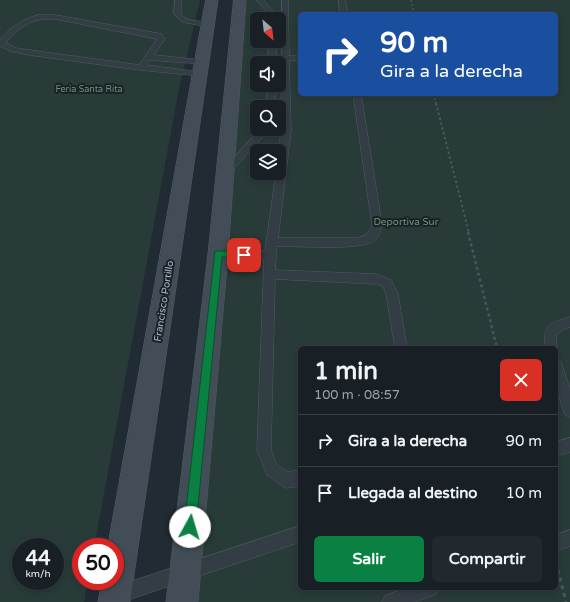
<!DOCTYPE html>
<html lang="es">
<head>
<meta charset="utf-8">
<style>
	:root { --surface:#182026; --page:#21282e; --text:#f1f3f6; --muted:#9fa3a7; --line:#363e43; --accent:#0b8043 }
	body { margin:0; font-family:"Varela Round",sans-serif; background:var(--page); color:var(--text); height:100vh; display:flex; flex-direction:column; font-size:15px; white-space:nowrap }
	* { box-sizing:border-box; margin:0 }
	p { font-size:13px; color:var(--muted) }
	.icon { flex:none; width:22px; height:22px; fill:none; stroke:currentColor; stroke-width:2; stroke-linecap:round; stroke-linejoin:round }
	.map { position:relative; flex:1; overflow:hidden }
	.details { position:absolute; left:298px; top:346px; width:260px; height:244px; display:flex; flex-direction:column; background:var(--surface); border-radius:6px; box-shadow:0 2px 6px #0003,0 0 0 1px var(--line) }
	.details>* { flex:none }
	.guide { position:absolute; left:298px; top:12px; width:260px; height:84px; border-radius:6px; box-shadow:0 2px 6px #0003,0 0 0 1px var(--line); background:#1a4fa0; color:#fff; overflow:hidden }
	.needle { width:26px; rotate:152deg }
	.buttons { position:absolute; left:250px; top:12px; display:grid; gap:8px }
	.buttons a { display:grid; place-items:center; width:36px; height:36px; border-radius:6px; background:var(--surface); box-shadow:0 2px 6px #0003,0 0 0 1px var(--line); font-size:20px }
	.speed { position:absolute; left:12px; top:538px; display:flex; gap:8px; font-size:20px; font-weight:700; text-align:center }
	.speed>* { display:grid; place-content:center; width:52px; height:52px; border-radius:50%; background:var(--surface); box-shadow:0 2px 6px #0003,0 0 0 1px var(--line); line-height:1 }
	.speed small { font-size:10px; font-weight:400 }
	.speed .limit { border:6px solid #d22; background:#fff; color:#111 }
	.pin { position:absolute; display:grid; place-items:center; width:34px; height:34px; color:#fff; margin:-17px; border-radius:8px; box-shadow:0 2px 6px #0006 }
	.me { position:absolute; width:44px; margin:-22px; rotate:6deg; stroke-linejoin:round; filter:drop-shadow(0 0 3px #0008) }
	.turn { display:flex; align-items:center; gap:14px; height:84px; padding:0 16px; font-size:18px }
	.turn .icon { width:52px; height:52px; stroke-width:2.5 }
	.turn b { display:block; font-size:28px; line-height:34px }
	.round { display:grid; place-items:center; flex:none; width:42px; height:42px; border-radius:6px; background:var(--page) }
	.head { display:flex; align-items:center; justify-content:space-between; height:68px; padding:0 16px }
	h1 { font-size:24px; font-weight:700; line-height:30px }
	.action { display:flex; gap:8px; margin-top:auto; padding:8px 16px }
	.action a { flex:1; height:46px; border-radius:6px; background:var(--accent); color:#fff; font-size:16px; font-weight:700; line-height:46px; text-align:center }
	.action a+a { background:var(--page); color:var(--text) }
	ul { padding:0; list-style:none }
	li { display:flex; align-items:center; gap:12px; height:52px; padding:0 16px; border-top:1px solid var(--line) }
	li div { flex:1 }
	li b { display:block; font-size:15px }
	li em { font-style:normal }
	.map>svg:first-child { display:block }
	.green { fill:#283b38; fill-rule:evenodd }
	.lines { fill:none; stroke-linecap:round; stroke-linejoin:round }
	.lane-casing { stroke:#515b62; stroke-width:1 }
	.secondary-casing { stroke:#515b62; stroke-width:1 }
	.path-far3 { stroke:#465858; stroke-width:1.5; stroke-dasharray:2 2; stroke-linecap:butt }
	.path-far2 { stroke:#465858; stroke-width:2; stroke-dasharray:2.5 2.5; stroke-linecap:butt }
	.path-far1 { stroke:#465858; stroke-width:2.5; stroke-dasharray:3 3; stroke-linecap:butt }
	.path { stroke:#465858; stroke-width:3; stroke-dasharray:4 4; stroke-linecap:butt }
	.lane { fill:#333d44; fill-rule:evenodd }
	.secondary { fill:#424d57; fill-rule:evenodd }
	.route { fill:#0b8043; stroke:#07532c }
	.labels { text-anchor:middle; stroke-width:4; stroke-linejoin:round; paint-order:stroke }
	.far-park-label { font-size:9px; fill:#6f9572; stroke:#192229 }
	.park-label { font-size:10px; fill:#6f9572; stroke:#192229 }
	.street-label { font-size:10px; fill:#adb8c1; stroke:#192229 }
</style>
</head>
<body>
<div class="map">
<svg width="570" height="602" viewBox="0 0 570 602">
	<rect width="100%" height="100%" fill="#202b33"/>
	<path class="green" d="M0,0H200L179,89L94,547H81V581H88L84,602H0ZM21,547H55V581H21Z
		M245,0H570V602H195ZM300,14H556V94H300ZM257,19H279V41H257ZM257,63H279V85H257ZM257,107H279V129H257ZM257,151H279V173H257ZM300,348H556V588H300Z"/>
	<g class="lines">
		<defs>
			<path id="lane" d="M175,0H181V14C189,25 204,18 213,25L209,27L182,22L174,14Z
				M257,0H264L272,10L277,19H269L266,11Z
				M282,0H288L289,56H300V60H289L291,131L278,238H356C365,236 369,234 372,225L353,94H361L382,225C381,231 379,237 374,241C361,251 295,246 277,246L275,270L375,274L391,280L398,294L407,348H395L386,294L383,286L375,284L275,279L271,450L277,465L288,472L300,470V486L286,488L267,475L257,450L264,260L218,258L214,257L212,254L214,251L218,250L265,251L276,173H279V151L281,131Z
				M339,0H345L348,14H340Z
				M38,15H55L162,34L165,39L154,55L202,60L206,62L202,64L150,60L146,65L200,72L204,74L200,76L140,70L29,55L10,51L0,46V39C11,27 22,19 38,15ZM46,19H55L157,39L139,65L29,50L16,48L6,43L7,41C19,29 28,20 46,19Z
				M269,41H277L276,63H268Z
				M268,85H276L275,107H267Z
				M260,129H270L228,175H222L220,173L222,171Z
				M570,317V327L564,329L556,335L557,348L556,351V348H545C543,325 549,323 570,317Z
				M556,360L561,362L570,389V417L565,415L556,387Z
				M570,438V452L556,456V442Z
				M300,526V542L122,602L111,601L108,595L111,589L117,586Z
				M570,530V546L556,551V535Z
				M406,588H438L436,594L415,602H382L385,596Z"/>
			<path id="secondary" d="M206,0H218L130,602H98L102,581H115V547H108Z
				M234,0H246L228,254L198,602H166L208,254Z"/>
		</defs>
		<use href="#lane" class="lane-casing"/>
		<use href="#secondary" class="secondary-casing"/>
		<path class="path-far3" d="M411,0L414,14
			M434,94L436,104"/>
		<path class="path-far2" d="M436,103L469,233"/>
		<path class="path-far1" d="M468,232L497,348"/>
		<path class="path" d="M556,562L566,602"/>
		<use href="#lane" class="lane"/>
		<use href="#secondary" class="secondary"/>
	</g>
	<path class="route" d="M215,251H244L248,255L244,258L222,257L196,527L194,531L190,533L186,531L184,527Z"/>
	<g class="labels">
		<g class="far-park-label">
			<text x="89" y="92">Feria Santa Rita</text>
		</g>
		<g class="park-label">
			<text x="406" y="225">Deportiva Sur</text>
		</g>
		<g class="street-label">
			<text transform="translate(163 301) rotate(-81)" y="4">Francisco Portillo</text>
		</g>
	</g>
</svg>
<div class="buttons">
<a><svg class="needle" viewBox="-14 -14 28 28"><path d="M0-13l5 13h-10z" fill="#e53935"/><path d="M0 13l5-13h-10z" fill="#9fa3a7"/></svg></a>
<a><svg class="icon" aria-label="sound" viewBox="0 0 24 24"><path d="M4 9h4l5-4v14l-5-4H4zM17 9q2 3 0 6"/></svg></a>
<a><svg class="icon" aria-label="search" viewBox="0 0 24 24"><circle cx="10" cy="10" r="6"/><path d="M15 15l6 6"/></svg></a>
<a><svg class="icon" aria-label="layers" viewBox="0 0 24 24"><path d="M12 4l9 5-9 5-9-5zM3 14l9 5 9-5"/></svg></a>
</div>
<div class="speed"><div>44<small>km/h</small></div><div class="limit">50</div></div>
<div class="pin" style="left:244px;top:255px;background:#d93025"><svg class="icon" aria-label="arrive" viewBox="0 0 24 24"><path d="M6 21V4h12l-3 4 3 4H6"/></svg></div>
<svg class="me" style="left:190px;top:527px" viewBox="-20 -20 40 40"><circle r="19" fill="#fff"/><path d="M0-13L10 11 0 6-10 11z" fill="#0b8043"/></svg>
<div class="guide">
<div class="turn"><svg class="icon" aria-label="right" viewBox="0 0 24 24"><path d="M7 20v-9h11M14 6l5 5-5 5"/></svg><div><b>90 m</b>Gira a la derecha</div></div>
</div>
<section class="details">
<div class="head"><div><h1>1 min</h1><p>100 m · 08:57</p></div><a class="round" style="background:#d93025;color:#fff"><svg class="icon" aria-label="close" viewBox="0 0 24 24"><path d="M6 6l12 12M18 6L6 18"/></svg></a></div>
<ul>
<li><svg class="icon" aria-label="right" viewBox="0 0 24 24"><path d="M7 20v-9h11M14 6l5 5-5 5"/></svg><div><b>Gira a la derecha</b></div><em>90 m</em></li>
<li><svg class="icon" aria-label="arrive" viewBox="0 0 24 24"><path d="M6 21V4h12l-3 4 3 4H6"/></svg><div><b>Llegada al destino</b></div><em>10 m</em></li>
</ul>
<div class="action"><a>Salir</a><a>Compartir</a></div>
</section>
</div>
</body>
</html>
